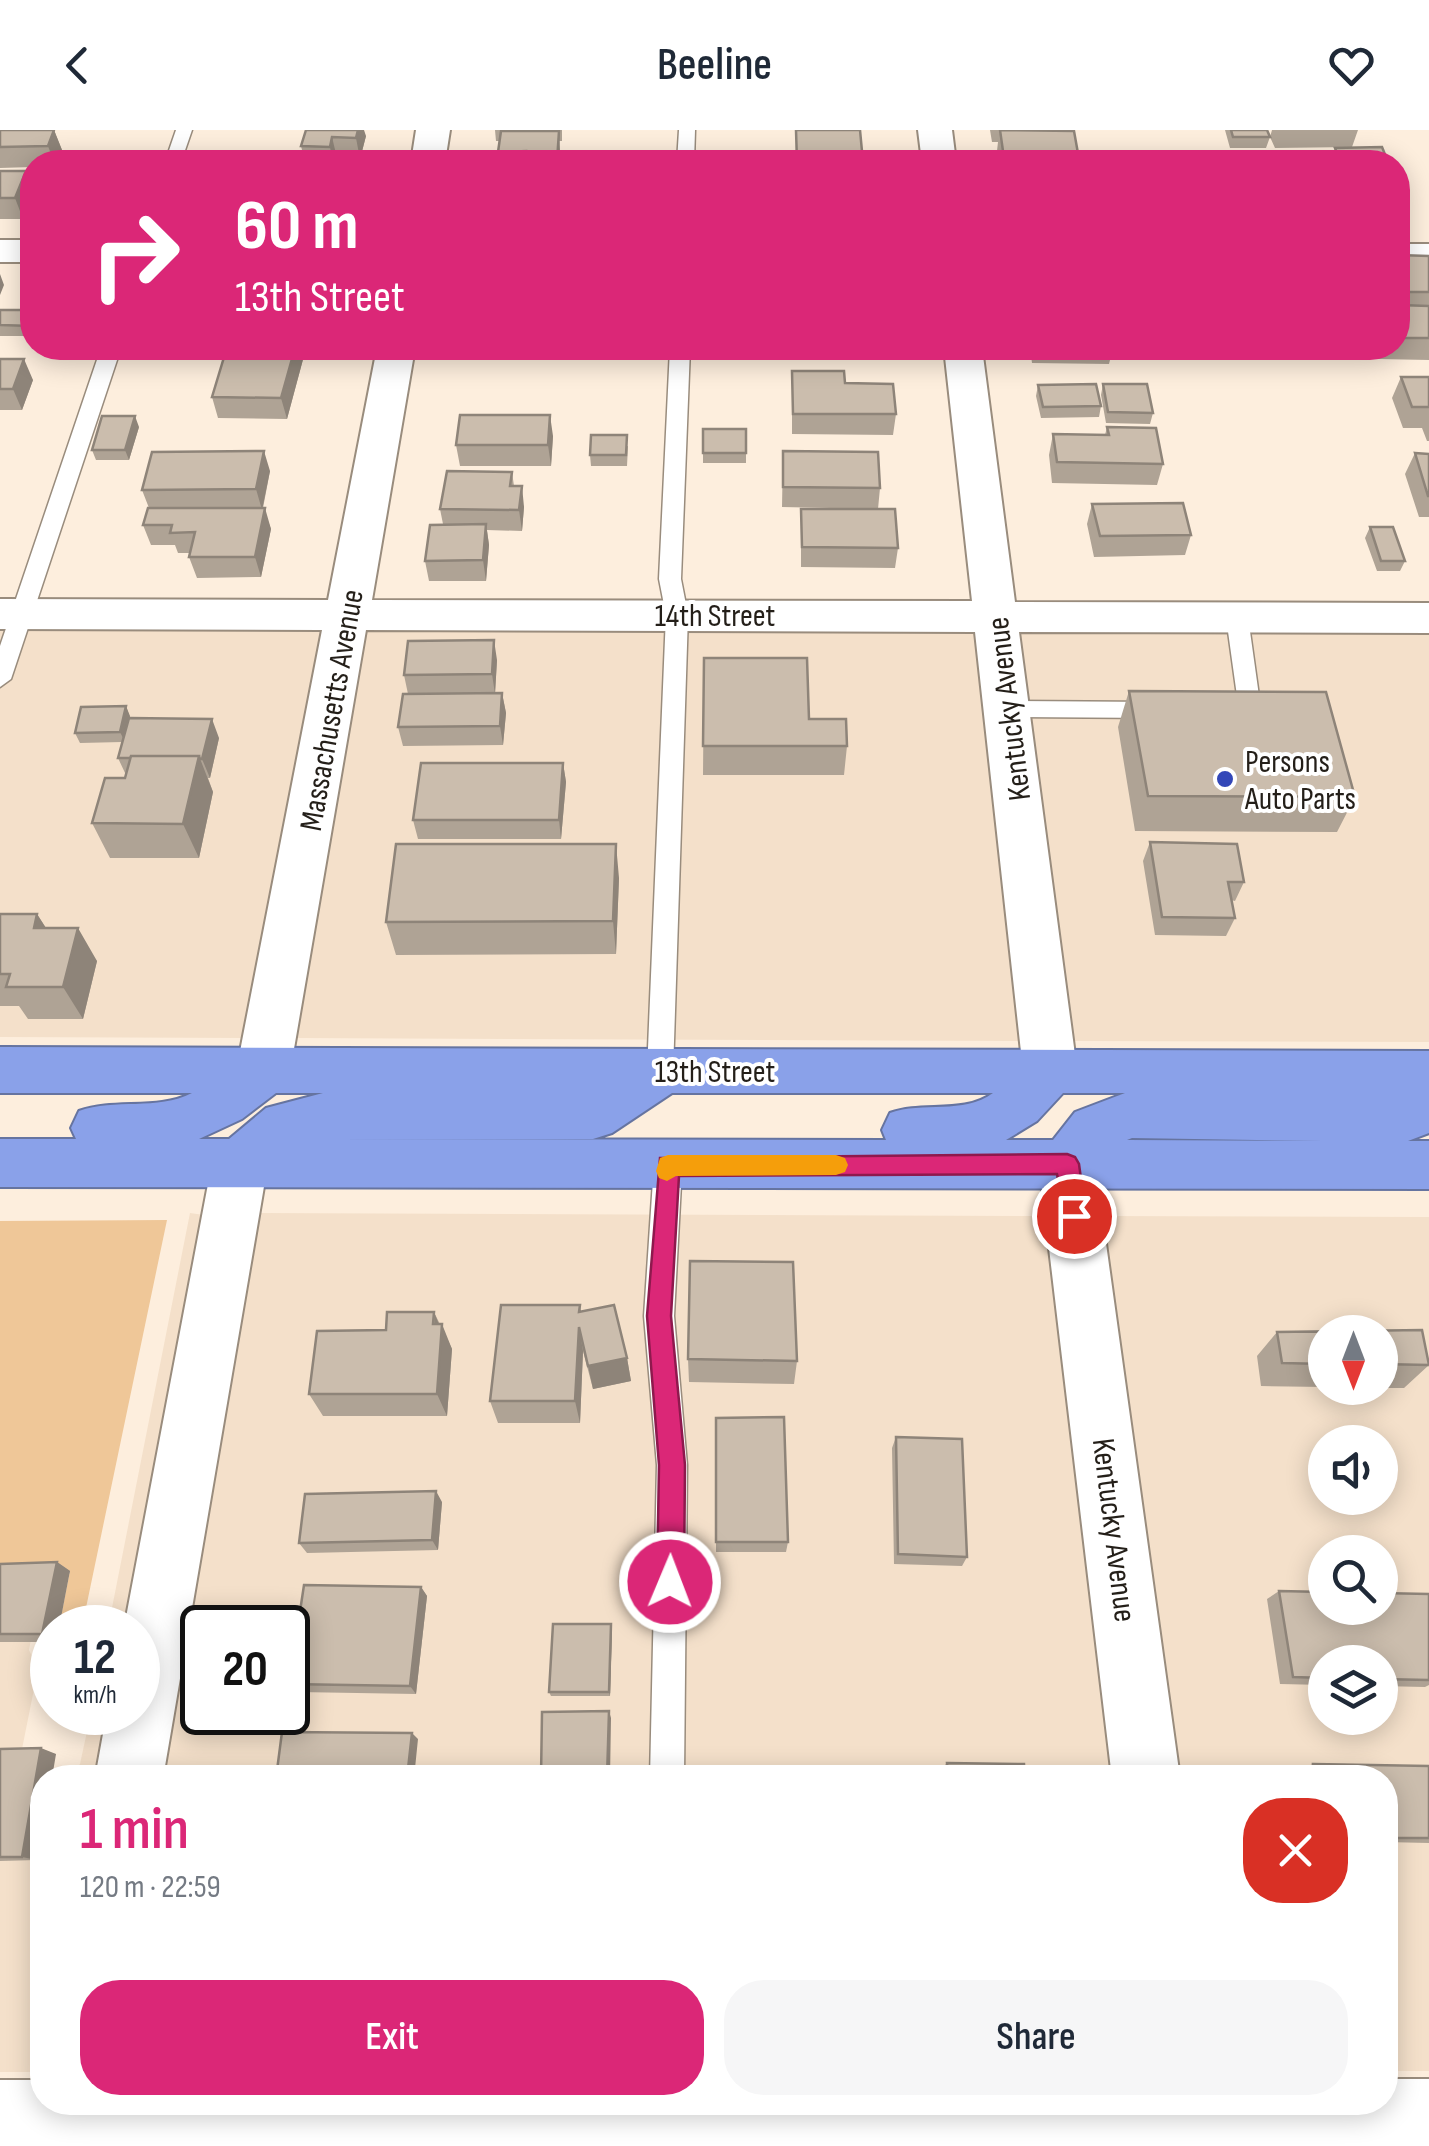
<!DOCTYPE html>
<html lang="en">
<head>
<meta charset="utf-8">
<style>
	:root { --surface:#fff; --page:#f6f6f7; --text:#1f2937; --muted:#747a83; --accent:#db2777 }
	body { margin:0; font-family:"Sofia Sans Condensed",sans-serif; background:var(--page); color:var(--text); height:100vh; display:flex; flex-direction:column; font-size:38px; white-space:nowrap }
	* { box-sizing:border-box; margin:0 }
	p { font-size:32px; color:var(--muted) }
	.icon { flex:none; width:55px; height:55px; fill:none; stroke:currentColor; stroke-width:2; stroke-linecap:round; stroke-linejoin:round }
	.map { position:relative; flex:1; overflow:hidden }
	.details { position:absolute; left:30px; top:1635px; width:1368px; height:350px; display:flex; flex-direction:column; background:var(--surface); border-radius:40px; box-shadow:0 5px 25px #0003 }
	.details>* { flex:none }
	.hud { position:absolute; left:20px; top:20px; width:1390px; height:210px; border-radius:40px; box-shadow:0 5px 25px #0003; background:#db2777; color:#fff; overflow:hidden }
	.needle { width:65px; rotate:180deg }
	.tools { position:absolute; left:1308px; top:1185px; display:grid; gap:20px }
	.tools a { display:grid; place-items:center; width:90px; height:90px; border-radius:50%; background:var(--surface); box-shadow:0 5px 25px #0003; font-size:50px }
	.speed { position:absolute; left:30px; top:1475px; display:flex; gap:20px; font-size:50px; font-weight:700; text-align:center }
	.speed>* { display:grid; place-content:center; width:130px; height:130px; border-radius:50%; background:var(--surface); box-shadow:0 5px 25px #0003; line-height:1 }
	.speed small { font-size:25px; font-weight:400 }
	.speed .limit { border:5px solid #111; border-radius:15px; background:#fff; color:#111 }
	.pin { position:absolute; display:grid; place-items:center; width:85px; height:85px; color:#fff; margin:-42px; border:5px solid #fff; border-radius:50%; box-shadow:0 2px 10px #0007 }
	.me { position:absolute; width:110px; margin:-55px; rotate:1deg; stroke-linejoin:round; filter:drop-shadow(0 0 8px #0008) }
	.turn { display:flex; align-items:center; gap:35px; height:210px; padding:0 50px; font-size:45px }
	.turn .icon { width:130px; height:130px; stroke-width:2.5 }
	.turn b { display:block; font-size:70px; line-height:85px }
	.round { display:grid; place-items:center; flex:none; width:105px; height:105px; border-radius:40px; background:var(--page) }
	.summary { display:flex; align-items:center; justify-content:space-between; height:170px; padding:0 50px }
	h1 { font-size:60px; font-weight:600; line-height:75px; color:var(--accent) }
	.primary-button { display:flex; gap:20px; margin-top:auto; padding:20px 50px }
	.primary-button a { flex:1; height:115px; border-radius:40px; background:var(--accent); color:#fff; font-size:40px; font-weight:600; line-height:115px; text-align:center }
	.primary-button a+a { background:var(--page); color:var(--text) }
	header { display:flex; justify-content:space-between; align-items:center; height:130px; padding:0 50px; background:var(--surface); font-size:45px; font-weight:600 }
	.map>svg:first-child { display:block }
	.built { fill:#f4e0ca; fill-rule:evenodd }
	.green { fill:#efc798 }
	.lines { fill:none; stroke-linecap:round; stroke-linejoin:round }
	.lane-casing { stroke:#998c7d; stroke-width:3 }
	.street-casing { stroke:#998c7d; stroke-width:4 }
	.highway-casing { stroke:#6674a0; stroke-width:4 }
	.lane { fill:#fff; fill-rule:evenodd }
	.street { fill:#fff; fill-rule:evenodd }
	.highway { fill:#8aa1e9; fill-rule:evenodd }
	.wall { fill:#afa395 }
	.shaded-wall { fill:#8e8479 }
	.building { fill:#cbbdad; stroke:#8e8479; stroke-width:2.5 }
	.route { fill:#db2777; stroke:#8e194d; stroke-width:2.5 }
	.slow { fill:#f59e0b }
	.poi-dot { fill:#3347b8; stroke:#fff; stroke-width:4 }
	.labels { text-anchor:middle; stroke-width:8; stroke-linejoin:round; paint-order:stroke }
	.street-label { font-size:32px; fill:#241f19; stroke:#fff }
	.poi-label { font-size:32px; fill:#241f19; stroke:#fff; text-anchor:start }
</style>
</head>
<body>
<header><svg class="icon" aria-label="back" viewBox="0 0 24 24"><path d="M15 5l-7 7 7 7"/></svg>Beeline<svg class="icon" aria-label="heart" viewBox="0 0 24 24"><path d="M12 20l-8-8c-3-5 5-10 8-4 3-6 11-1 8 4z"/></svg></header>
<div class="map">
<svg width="1429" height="2016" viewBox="0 0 1429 2016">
	<rect width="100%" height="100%" fill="#fdeedd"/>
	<path class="built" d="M0,500H326L245,908L0,907Z
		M367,501L978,502L1022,911L294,908Z
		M1020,502L1429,504V912L1071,911Z
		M190,1083L204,1085L126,1497L108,1498Z
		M257,1083L1048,1086L1114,1647L161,1648ZM202,1498H288V1582H202Z
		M1100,1086L1429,1087V1941H1385V1648L1178,1647ZM1325,1202H1380V1258H1325ZM1325,1312H1380V1368H1325ZM1325,1422H1380V1478H1325ZM1325,1532H1380V1588H1325Z
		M38,1471L29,1520L38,1539L19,1634L42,1657V1942H0V1473Z
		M91,1583H110L98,1647L69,1648L80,1634Z"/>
	<path class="green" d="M167,1090L82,1497H59L70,1441L0,1444V1091Z"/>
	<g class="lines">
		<defs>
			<path id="lane" d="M176,0H192L181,32H165Z
				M679,0H695L694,32H677Z
				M101,218H121L11,549L0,557V516Z
				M670,218H690L681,449L688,485L673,942L669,950L660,953L651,950L647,942L666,485L659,449Z
				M1237,479L1248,487L1259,566L1254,578L1220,588L1212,586L1208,580L1212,574L1237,566L1226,487Z
				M1008,571L1157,572L1169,580L1157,588L1008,587L996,579Z
				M668,1023L678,1026L682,1035L674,1186L687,1335L684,1648H650L657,1335L644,1186L654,1035L658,1026Z"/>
			<path id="street" d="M416,0H450L445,32H411Z
				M918,0H952L956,32H922Z
				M0,110H32V132H0Z
				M1398,114H1429V136H1398Z
				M377,218H415L372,470L972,471L944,218H982L1015,472L1429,473V503L1019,502L1077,940L1069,956L1050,963L1031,956L1023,940L975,502L366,500L290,942L282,958L263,965L244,958L236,942L322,500L0,499V469L328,470Z
				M240,1009L260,1016L268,1033L163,1648H95L107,1582H138V1498H124L212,1033L220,1016Z
				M1067,1010L1087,1017L1095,1034L1180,1648H1112L1039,1034L1047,1017Z
				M1385,1949H1429V2016H0V1950H42V1972H1385Z"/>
			<path id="highway" d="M0,917L1429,921V1003L1408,1011H1429V1059L0,1057V1009H76L71,998L79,981C115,968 157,981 192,963H0ZM276,963H323L266,978L229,1009H199L242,989ZM672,963H993C963,985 923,971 890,983L882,1000L886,1010L324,1009H593L612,1003ZM1063,963H1125L1075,982L1053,1010H1006L1037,991ZM1132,1008L1324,1011L1127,1010Z"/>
		</defs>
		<use href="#lane" class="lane-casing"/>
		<use href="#street" class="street-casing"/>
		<use href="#highway" class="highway-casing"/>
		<use href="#lane" class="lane"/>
		<use href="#street" class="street"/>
		<use href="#highway" class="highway"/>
	</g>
	<path class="wall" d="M0,0H54L62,20L57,32H32V37L0,38Z
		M306,0L366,6L360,29L337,28L335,32H305L301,16Z
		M495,0H562V11H559L560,32H500V11H496Z
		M990,0H1071L1079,29V32H998L997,21L998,12H992Z
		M1225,0H1267L1270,7L1266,18H1230Z
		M1272,0H1358L1352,17L1275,18L1270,7Z
		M1335,18L1388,32H1330Z
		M0,41H26L32,58V67L23,89H0Z
		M1398,125L1429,126V230L1378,229L1375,218H1398Z
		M0,180H32V206H0Z
		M240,218H303L305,222L287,289L218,288L212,267L238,224Z
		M488,218H550V221H489Z
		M712,218H753V228L712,229Z
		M822,218H874L873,224L822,223Z
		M1030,218H1113L1109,234L1032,233Z
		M0,229L33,250L22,280H0Z
		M792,241L845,253L896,284L893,305L792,304Z
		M1401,247H1429V311H1427L1422,298H1403L1392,268Z
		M1103,254L1153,283L1150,294L1106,293L1101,265Z
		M1038,255L1101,276L1099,287L1041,288L1036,266Z
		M139,297L129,330H96L92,320Z
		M1107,297L1163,334L1157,355L1052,353L1049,325L1053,304L1105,305Z
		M703,299H746V333H703Z
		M553,306L551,336H460L456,315Z
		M628,316L627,336H591L590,325Z
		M783,321L880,358L878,379L782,377Z
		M1415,323L1429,324V387H1419L1405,344Z
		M270,341L263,378L271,399L261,447L197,448L189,427L190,423H178L175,415H151L143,395L149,378L142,360Z
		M512,342L514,356L524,377L522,401L487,400L489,415L486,451H429L425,431L443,394L440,379Z
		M1092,374L1191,405L1185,425L1094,427L1087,394Z
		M801,379L898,418L895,438L801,437Z
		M1370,397L1405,431L1400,441H1377L1365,408Z
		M704,528L809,589L847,616L844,645H703Z
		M497,530L495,563H502L506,583L503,615L403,616L398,597L408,564L404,545Z
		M1129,561L1355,667L1337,702L1135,701L1118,597Z
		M126,576L130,588L219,608L210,648H208L213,662L199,728H110L92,693L125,648L126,645L118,628L122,612L80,613L75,603Z
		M563,633L566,652L561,709H418L413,690Z
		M1150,712L1244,752L1235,771L1231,770L1235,788L1226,806L1155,805L1143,731Z
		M619,748L616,824L396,825L386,792Z
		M0,784H37L46,798L97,831L83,889H28L19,876H0Z
		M580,1175L581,1182L627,1228L631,1251L593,1259L583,1221L580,1293H498L490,1271Z
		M434,1182L452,1219L447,1286H323L309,1264L386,1200Z
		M1422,1200L1429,1235L1404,1258H1358H1380V1202H1325V1257L1261,1256L1257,1226L1277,1202Z
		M688,1229L797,1231L794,1254L689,1252Z
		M716,1300L788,1412L786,1422H716Z
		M896,1307L967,1427L962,1436L894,1434L892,1318Z
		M442,1372L438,1420L307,1423L299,1413Z
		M57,1432L70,1441L52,1498V1512H0V1434Z
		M421,1457L427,1466L416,1564L298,1562L289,1554Z
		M1279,1461L1429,1464V1555L1425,1557L1380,1556V1532H1325V1555L1280,1554L1267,1469Z
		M612,1498L610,1566H551L549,1562Z
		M0,1619L56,1624L42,1648V1701L37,1730L0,1731Z
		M947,1633L1025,1648H942V1638Z
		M1313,1634L1429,1636V1713L1385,1712V1648H1301L1300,1639Z"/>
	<path class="shaded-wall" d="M54,0L62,20L57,32H54L48,16Z
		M358,0H364L366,6L360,29L356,8Z
		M559,1L560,22V32H557Z
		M332,7L337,28L335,32H333L330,17Z
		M26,41L32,58V67L23,89L15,68Z
		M0,144L4,155L0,165Z
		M295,218H303L305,222L287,289L281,268Z
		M24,229L33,250L22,280L13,259Z
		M550,285L553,306L551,336L548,315Z
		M135,286L139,297L129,330L125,320Z
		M264,321L270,341L262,380L256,359Z
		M522,356L524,377L522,401L519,380Z
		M265,378L271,399L261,447L255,427Z
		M486,394L489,415L486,451L483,430Z
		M494,510L497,530L495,564L492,544Z
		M502,563L506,583L503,615L500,596Z
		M126,576L130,586L125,612L120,602Z
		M212,589L219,608L210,648L202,629Z
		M199,626L213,662L199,728L183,694Z
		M563,633L566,652L561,709L559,690Z
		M616,714L619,748L616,824L613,791Z
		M37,784L58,817L34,798Z
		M78,798L97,831L83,889L63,857Z
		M434,1182L442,1202V1194L452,1219L447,1286L437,1264Z
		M579,1197L583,1221L580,1293L575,1271Z
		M627,1228L631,1251L593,1259L588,1236Z
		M436,1361L442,1372L438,1420L432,1410Z
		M57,1432L70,1441L59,1498H52V1510L42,1504Z
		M421,1457L427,1466L416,1564L410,1556Z
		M611,1494L612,1498L610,1566L609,1562Z
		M609,1581L611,1588L610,1648H607Z
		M412,1603L418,1609L414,1648H407Z
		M41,1618L56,1624L52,1648H42V1701L37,1730L22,1727Z"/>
	<path class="building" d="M0,0H54L48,16L0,17Z
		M306,0H358L356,8L332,7L330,17L301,16Z
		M796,0H860L863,32H797Z
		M1000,0L1074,1L1079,29L1004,28Z
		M1231,0H1267L1270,7H1233Z
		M501,1H559L557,31H525L526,21L498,22Z
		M1382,17L1388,32H1341L1335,18Z
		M132,26L133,32H99Z
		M204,30L240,31V32H203Z
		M0,41H26L15,68H0Z
		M1398,125L1429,126V162H1398Z
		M1399,175L1429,176V208H1398V194H1405Z
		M0,180H32V196L0,195Z
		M240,218H295L281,268L212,267L225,224H238Z
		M0,229H24L13,259H0Z
		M792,241H844L845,253L893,254L896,284H793Z
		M1401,247H1429V277H1412Z
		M1096,254L1101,276L1043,277L1038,255Z
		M1103,254H1147L1153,283L1108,282Z
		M460,285H550L548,315H456Z
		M102,286H135L125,320H92Z
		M1107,297L1156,298L1163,334L1057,332L1053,304L1109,305Z
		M703,299H746V323H703Z
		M591,305H627L626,325H590Z
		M264,321L256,359L142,360L152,322Z
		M783,321L878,322L880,358L783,357Z
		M1415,323L1429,324V366H1428Z
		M447,341L512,342L510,356H522L519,380L440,379Z
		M1183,373L1191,405L1100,406L1092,374Z
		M148,378H265L255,427H189L195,402L170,403L172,395H143Z
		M801,379H895L898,418L802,417Z
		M486,394L483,430L425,431L430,395Z
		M1370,397H1393L1405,431H1381Z
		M494,510L492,544L404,545L408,511Z
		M704,528H807L809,589H846L847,616H703Z
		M1129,561L1326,562L1355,667L1148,666Z
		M502,563L500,596L398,597L403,564Z
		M126,576L120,602L75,603L81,577Z
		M129,588L212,589L202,629H200L199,626H131L130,628H118Z
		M131,626H199L183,694L92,693L105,648H125Z
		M421,633H563L559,690H413Z
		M1150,712L1237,714L1244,752H1228L1235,788L1162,787Z
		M396,714H616L613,791L386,792Z
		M0,784H37L34,798H78L63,857H6L10,844H0Z
		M690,1131L793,1132L797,1231L688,1229Z
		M501,1175H580L579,1182L614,1175L627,1228L588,1236L579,1197L575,1271H490Z
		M387,1182H434L433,1194H442L437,1264H309L317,1201L386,1200Z
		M1422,1200L1429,1235L1380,1234V1202H1325V1234L1282,1233L1277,1202Z
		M784,1287L788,1412H716V1288Z
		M896,1307L962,1309L967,1427L898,1424Z
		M436,1361L432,1410L299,1413L305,1364Z
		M57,1432L42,1504H0V1434Z
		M304,1455L421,1457L410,1556L289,1554Z
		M1279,1461L1325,1462V1478H1380V1463L1429,1464V1550L1380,1549V1532H1325V1548L1293,1547Z
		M553,1494H611L609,1562H549Z
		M609,1581L607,1648H541L542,1582Z
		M282,1602L412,1603L407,1648H276Z
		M41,1618L22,1727H0V1619Z
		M947,1633L1024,1634L1025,1648H948Z
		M1313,1634L1429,1636V1708H1385V1648H1315Z"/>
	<path class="route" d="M1067,1024L1075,1027L1079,1034L1086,1086L1082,1093L1074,1096L1066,1093L1057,1044L679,1046L671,1186L685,1335L684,1452L680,1462L670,1466L661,1462L657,1452L659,1335L647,1186L660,1028Z"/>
	<path class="slow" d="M668,1025H836L845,1028L848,1035L845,1042L836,1045L676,1046L667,1051L659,1048L656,1041L660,1028Z"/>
	<circle class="poi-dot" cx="1225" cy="649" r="10"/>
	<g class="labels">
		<g class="street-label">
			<text x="715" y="496">14th Street</text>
			<text transform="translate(1008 579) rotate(-97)" y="11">Kentucky Avenue</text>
			<text transform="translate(331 580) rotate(-80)" y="11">Massachusetts Avenue</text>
			<text x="715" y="952">13th Street</text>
			<text transform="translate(1115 1400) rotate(83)" y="11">Kentucky Avenue</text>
		</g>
		<g class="poi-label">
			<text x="1245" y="642">Persons<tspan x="1245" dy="37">Auto Parts</tspan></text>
		</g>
	</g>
</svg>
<div class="tools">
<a><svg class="needle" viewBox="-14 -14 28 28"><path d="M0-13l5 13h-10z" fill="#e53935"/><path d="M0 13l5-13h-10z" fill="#747a83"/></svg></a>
<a><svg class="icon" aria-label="sound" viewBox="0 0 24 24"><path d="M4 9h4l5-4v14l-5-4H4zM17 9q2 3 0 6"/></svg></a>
<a><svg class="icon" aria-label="search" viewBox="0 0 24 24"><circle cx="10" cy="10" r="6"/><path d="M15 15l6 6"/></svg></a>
<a><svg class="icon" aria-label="layers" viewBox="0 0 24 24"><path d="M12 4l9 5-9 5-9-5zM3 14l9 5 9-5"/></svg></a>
</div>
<div class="speed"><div>12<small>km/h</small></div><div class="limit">20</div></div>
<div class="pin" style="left:1074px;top:1086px;background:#d93025"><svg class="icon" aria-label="arrive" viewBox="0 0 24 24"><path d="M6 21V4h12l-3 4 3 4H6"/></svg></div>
<svg class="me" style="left:670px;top:1452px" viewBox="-20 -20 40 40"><circle r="17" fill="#db2777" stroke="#fff" stroke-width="3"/><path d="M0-11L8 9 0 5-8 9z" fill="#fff"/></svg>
<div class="hud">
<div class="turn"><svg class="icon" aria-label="right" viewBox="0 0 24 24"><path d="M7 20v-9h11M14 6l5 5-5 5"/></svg><div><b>60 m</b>13th Street</div></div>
</div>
<section class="details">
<div class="summary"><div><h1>1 min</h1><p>120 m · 22:59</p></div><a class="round" style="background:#d93025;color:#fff"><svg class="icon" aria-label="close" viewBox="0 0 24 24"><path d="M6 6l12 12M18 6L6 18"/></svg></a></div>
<div class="primary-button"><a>Exit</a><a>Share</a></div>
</section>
</div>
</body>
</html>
